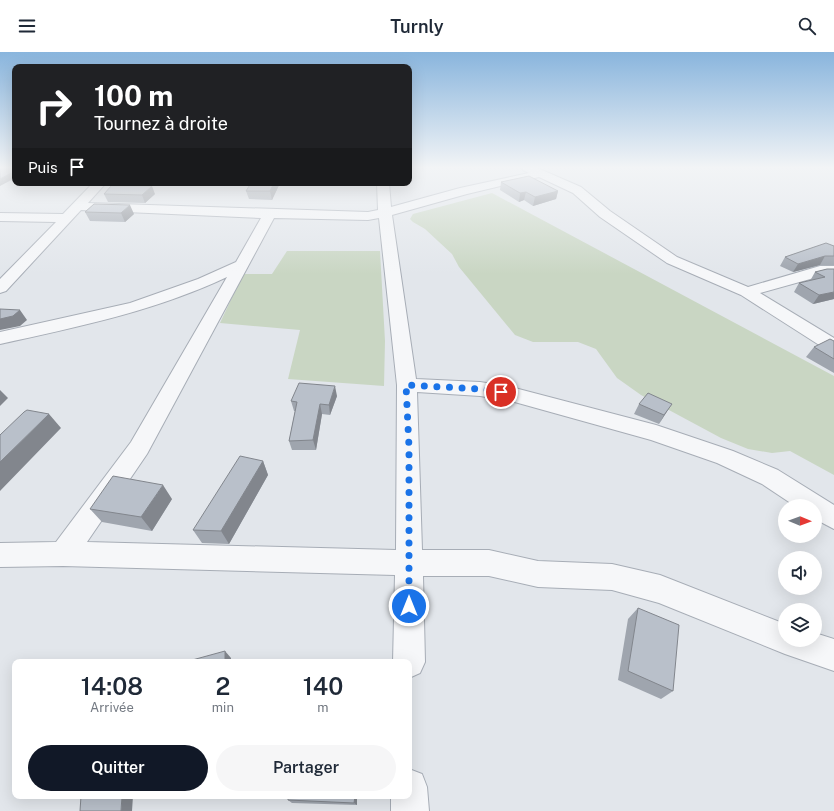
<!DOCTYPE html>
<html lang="fr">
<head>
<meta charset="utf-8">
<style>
	:root { --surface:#fff; --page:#f6f6f7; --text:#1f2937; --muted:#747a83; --accent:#111827 }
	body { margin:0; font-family:"Public Sans",sans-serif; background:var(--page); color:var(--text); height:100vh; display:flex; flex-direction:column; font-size:15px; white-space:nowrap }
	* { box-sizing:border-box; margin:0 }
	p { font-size:13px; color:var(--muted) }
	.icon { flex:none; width:22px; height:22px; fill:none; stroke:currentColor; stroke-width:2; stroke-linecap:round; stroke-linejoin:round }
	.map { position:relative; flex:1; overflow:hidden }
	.drawer { position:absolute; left:12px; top:607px; width:400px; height:140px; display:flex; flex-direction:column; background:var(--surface); border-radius:8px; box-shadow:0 4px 16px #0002 }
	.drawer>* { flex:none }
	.hud { position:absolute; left:12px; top:12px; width:400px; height:122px; border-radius:8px; box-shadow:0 4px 16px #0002; background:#202124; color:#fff; overflow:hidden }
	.needle { width:26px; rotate:91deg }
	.fabs { position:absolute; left:778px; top:447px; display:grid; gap:8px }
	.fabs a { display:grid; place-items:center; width:44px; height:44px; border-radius:50%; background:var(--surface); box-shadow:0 4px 16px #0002; font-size:20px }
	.pin { position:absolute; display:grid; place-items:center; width:34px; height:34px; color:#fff; margin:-17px; border:2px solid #fff; border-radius:50%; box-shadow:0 1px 4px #0007 }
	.me { position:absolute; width:44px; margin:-22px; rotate:0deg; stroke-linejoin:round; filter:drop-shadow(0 0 3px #0008) }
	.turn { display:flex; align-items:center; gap:14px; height:84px; padding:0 16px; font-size:18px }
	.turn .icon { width:52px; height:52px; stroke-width:2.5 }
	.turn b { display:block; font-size:28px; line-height:34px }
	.then { display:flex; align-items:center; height:38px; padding:0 16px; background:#0003; gap:8px; font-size:15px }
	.eta { display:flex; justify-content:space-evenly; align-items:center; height:68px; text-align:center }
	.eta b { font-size:24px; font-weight:600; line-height:28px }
	.cta { display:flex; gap:8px; margin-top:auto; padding:8px 16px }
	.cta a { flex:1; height:46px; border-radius:24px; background:var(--accent); color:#fff; font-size:16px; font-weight:600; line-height:46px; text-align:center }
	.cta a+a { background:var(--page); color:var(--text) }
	header { display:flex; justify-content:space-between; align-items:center; height:52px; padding:0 16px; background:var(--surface); font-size:18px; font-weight:600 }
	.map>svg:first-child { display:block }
	.green { fill:#c9d6c3 }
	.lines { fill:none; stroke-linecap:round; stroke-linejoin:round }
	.minor-casing { stroke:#a7adb6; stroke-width:2 }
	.minor { fill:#f6f7f9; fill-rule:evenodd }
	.wall { fill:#9fa5ae }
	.shaded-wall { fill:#82868d }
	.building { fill:#b9c0ca; stroke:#82868d }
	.route { stroke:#1a73e8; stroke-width:7; stroke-dasharray:0 12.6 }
</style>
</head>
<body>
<header><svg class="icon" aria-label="menu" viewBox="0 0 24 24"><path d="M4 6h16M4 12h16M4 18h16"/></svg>Turnly<svg class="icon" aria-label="search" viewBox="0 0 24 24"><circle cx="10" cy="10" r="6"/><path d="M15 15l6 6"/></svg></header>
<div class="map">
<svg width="834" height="759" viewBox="0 0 834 759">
	<rect width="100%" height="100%" fill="#e2e6eb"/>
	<path class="green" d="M492,141L834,324V423L790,399L772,401L748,397L721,386L641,343L617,326L596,297L578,290H533L515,283L459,215L452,202L425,177L413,170L410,167L413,162Z
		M287,199H380L385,289L384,334L288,327L300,278L220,271L243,222H272Z"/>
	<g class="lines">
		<defs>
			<path id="minor" d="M522,115H535L581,135L610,159L677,205L748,235L820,214H834V224H821L760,241L834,286V300L827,298L741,243L667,211L600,165L573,141L539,125L467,142L392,163L416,327L480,330L511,335L656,373L733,399L778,418L834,453V477L815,467V454H795L762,432L717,411L651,388L511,349L480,344L417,340L422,498H489L538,509L612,512L660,523L785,572V588H815V581L834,587V619L785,602L659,551L612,538L538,535L489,524H423L425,610L420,621L409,626V610H393L395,523L63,514L0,515V491L56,490L131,390L227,225C155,259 77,275 0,292V280L130,251L198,227L236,210L261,166L81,158L6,239L0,241V227L56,170L0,169V161L63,162L93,131H106L88,151L368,160L378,158L377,131H389L391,155L460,136L529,121L523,118ZM274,166L368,168L379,166L397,333L396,498L87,490L147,402Z
				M409,717L422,722L427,735L429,759H391V744H409Z"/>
		</defs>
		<use href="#minor" class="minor-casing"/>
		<use href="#minor" class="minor"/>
	</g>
	<path class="wall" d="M501,130L558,139L556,147L533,154L524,148L519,150L500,138Z
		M280,131L272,148L249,147L246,139Z
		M104,142H155L145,151L108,150Z
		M94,152L134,162L125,170L90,169L85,160Z
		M834,194V213H820L793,220L780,214L785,205Z
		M827,217L834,247L813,252L794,240L799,231L810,229L815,220Z
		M834,289V321L806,305L814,295Z
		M337,344L330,363L322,362L316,398H292L289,389L295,359H294L291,349Z
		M639,352L666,361L659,372L634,362Z
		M263,409L268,423L229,492L202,491L193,478Z
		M172,447L152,479L102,470L90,457Z
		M638,556L673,639L661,647L618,628L628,567Z
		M357,744V753L292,751L288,748Z"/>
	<path class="shaded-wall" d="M15,119V126L0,134V127Z
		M274,131H280L272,148L270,139Z
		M152,134L155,142L145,151L142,143Z
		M558,139L556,147L533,154L535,145Z
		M526,140L524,148L519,150L520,141Z
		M130,153L134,162L125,170L121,161Z
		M825,204L820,213L793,220L798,212Z
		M834,240V247L813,252L819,243Z
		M20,258L27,268L20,274L0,278V267Z
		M335,334L337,344L330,363L329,353Z
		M0,338L8,346L0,354Z
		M320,352L322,362L316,398L313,388Z
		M672,352L666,361L659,372L664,363Z
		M49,362L61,376L0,439V410Z
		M263,409L268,423L229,492L221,479Z
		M163,433L172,447L152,479L141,465Z
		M225,599L231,606V610H225Z
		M122,744H133L132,759H121Z
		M355,744H357V753L354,751Z"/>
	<path class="building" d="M0,115H15V119L0,127Z
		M529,124L558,139L535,145L526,140L520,141L501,130Z
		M251,131H274L270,139H246Z
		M111,134H152L142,143L104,142Z
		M94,152L130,153L121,161L85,160Z
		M826,191L834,194V204H825L798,212L785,205Z
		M827,217H834V240L819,243L799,231L825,225L815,220Z
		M0,257L20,258L13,264L0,267Z
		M830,287L834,289V307L814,295Z
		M299,331L335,334L329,353L320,352L313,388L289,389L297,350L291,349Z
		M648,341L672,352L664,363L639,352Z
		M27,358L49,362L0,410V383L24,360Z
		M240,404L263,409L221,479L193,478Z
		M113,424L163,433L141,465L90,457Z
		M638,556L679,573L673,639L628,619Z
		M225,599V610H185Z
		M81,744H122L121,759H80Z
		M288,744H355L354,751L288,748Z"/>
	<linearGradient id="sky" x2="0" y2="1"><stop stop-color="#89b5dd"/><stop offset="0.52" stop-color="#f2f4f6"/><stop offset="1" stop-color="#f2f4f6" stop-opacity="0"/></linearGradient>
	<rect width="834" height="222" fill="url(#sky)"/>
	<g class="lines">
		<path class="route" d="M409,554V395L406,333L480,337L501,340"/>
	</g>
</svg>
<div class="fabs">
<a><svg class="needle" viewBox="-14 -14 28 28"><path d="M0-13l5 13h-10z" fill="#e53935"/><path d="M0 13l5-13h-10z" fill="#747a83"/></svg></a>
<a><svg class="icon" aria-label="sound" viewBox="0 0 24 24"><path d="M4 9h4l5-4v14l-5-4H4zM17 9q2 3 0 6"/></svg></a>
<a><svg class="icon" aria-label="layers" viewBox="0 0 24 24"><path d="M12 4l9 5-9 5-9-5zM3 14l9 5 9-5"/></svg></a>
</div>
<div class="pin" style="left:501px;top:340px;background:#d93025"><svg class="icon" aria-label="arrive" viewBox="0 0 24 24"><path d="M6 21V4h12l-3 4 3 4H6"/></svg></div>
<svg class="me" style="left:409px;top:554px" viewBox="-20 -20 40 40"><circle r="17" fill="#1a73e8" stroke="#fff" stroke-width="3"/><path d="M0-11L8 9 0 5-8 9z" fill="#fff"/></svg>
<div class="hud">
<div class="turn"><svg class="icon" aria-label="right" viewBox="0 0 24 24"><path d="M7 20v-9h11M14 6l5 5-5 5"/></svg><div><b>100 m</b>Tournez à droite</div></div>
<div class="then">Puis<svg class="icon" aria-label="arrive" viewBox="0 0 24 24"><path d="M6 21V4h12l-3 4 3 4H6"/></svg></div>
</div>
<section class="drawer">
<div class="eta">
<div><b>14:08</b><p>Arrivée</p></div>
<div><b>2</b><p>min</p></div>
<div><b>140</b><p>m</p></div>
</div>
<div class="cta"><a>Quitter</a><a>Partager</a></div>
</section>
</div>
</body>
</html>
